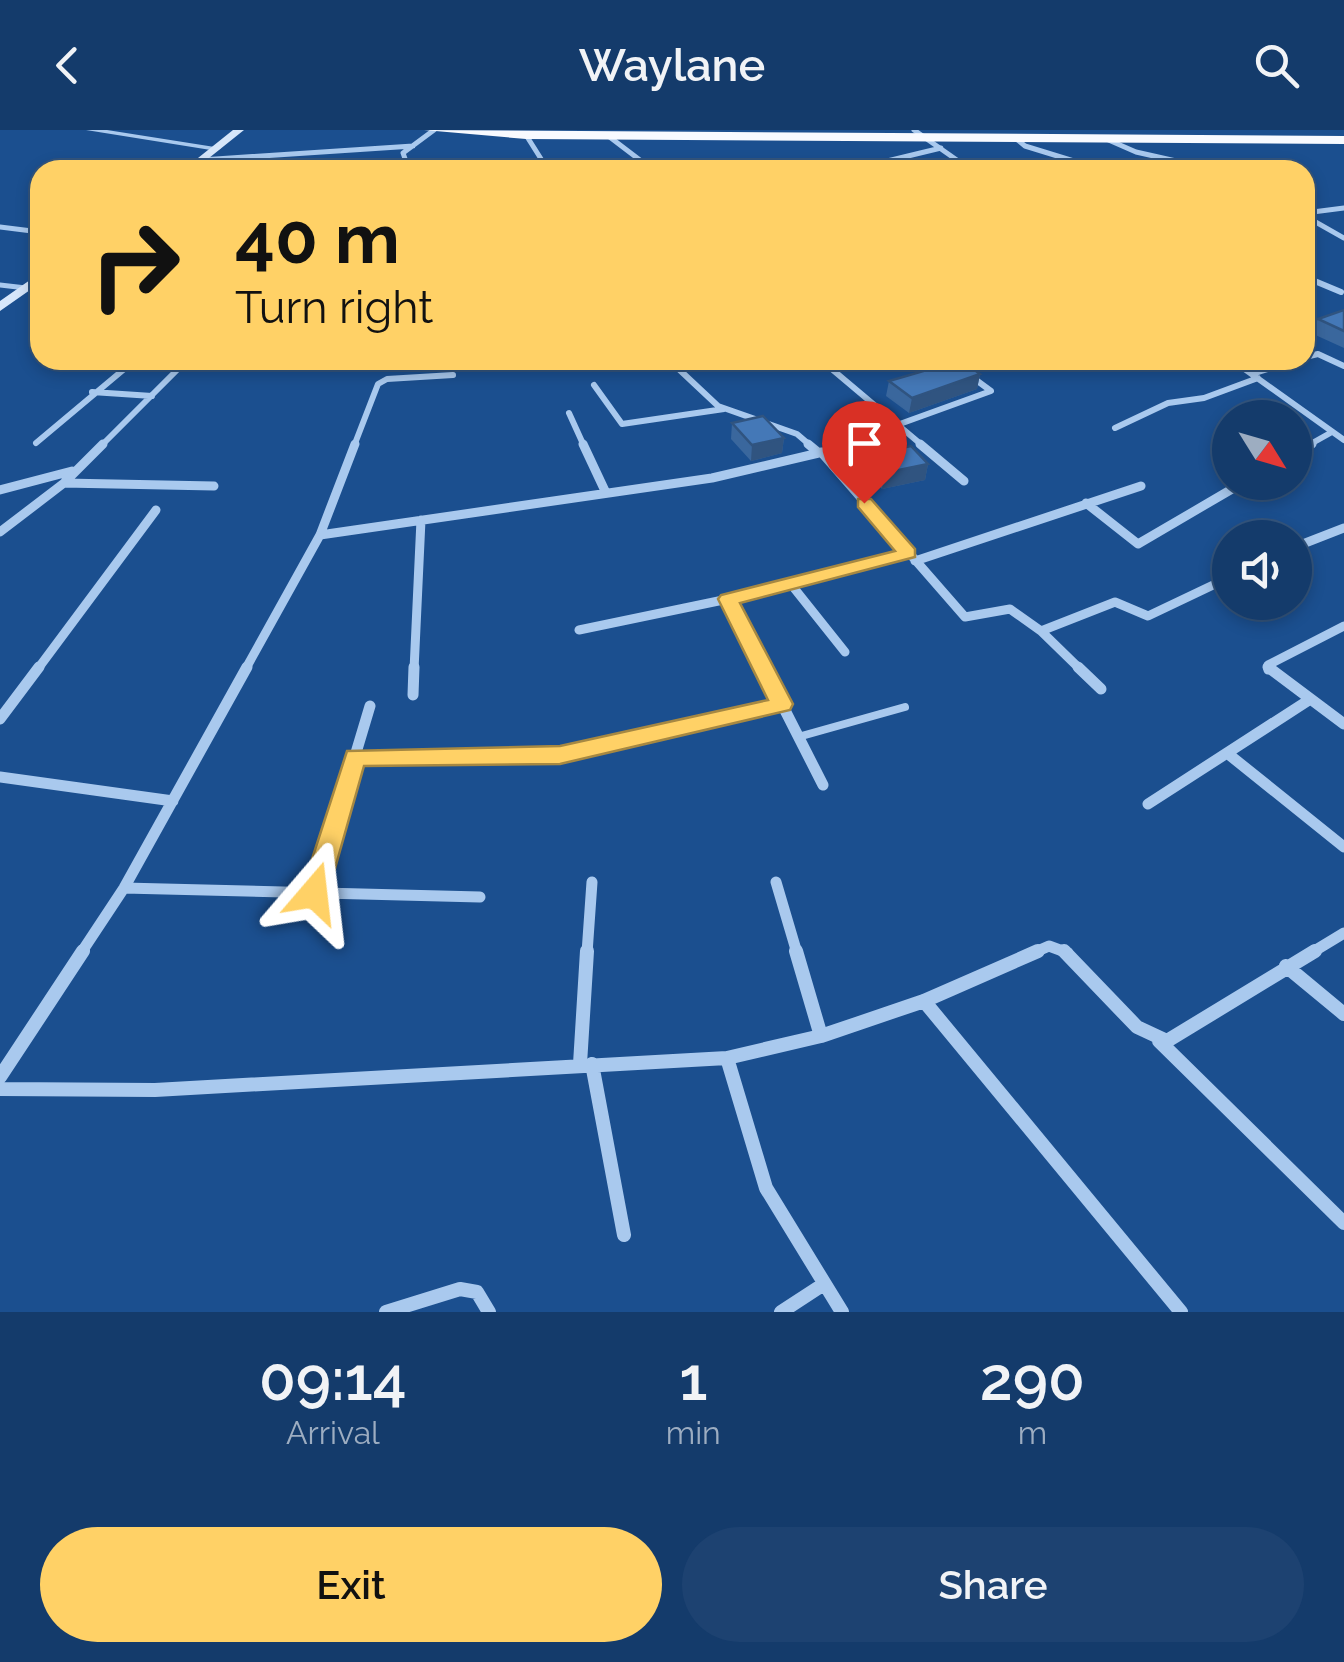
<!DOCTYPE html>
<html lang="en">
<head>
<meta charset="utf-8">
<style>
	:root { --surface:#143b6b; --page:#1d4271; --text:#f1f3f6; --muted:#9dadc1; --line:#33557e; --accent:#ffd166 }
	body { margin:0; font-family:Raleway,sans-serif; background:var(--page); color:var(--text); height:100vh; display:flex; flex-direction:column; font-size:38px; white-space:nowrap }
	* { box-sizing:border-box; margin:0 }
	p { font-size:32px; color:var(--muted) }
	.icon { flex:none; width:55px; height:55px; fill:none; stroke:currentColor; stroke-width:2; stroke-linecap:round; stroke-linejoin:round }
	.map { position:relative; height:1182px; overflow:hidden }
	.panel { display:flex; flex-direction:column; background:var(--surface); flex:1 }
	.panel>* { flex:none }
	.top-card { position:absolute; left:30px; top:30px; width:1285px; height:210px; border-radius:30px; box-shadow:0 5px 15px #0003,0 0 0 2px var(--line); background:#ffd166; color:#111; overflow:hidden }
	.needle { width:65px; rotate:127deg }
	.controls { position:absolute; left:1212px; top:270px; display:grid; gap:20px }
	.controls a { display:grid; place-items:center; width:100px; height:100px; border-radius:50%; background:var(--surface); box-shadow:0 5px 15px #0003,0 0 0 2px var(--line); font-size:50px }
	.pin { position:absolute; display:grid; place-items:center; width:85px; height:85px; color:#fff; margin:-102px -42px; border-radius:50% 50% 50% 0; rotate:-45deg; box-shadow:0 0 10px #0007 }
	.pin .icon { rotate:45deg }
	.me { position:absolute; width:110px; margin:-55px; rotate:17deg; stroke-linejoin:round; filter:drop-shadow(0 0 8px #0008) }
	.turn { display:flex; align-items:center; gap:35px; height:210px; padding:0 40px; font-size:45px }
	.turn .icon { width:130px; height:130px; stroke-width:2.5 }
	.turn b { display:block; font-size:70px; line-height:85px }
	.eta { display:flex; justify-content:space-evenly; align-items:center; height:170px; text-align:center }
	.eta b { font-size:60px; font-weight:600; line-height:70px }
	.cta { display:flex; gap:20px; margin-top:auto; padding:20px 40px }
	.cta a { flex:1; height:115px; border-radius:60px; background:var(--accent); color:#111; font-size:40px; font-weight:600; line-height:115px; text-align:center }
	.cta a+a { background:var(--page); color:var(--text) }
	header { display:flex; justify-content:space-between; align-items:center; height:130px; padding:0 40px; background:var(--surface); font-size:45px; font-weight:600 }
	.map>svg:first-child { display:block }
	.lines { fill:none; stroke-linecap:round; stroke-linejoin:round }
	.service-far1 { stroke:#a9c9ee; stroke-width:5 }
	.service { stroke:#a9c9ee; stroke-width:8 }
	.minor-far4 { stroke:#a9c9ee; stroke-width:5 }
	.minor-far3 { stroke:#a9c9ee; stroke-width:6 }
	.minor-far2 { stroke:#a9c9ee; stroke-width:9 }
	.minor-far1 { stroke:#a9c9ee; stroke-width:11 }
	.minor { stroke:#a9c9ee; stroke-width:14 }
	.tertiary { fill:#a9c9ee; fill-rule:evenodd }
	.secondary { fill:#d6e6fa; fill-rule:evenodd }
	.trunk { fill:#f8faff; fill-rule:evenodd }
	.wall { fill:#3a679d }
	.shaded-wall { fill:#305480 }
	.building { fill:#4478b7; stroke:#305480; stroke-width:2.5 }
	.route { fill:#ffd166; stroke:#a68842; stroke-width:2.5 }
</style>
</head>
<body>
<header><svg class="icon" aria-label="back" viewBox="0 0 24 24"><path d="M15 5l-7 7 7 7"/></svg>Waylane<svg class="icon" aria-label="search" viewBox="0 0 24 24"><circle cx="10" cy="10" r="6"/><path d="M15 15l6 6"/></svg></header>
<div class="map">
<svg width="1344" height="1182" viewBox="0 0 1344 1182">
	<rect width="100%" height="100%" fill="#1b4f8f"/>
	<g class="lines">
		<path class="service-far1" d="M0,155L26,158"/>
		<path class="service" d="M798,607L905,577"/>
		<path class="minor-far4" d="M914,0L971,40
			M526,5L548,40
			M607,5L649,37
			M1014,7L1025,16L1103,40
			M1104,8L1136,22L1216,40
			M201,30L413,16
			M409,40L403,23L434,0
			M850,40L941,18
			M1305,83L1344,78
			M1305,86L1344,108
			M0,97L40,102"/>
		<path class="minor-far3" d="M1305,147L1341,162
			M1305,227L1318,224L1344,236
			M669,230L718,276L797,304L811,316
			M821,230L923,316
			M1232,230L1344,310
			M1252,244L1295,230
			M594,255L622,294L724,279
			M92,262L152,266
			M569,283L584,316
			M897,295L991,261L949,230
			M1115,298L1168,273L1204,268L1258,248
			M36,313L135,230
			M101,316L187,230
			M354,316L378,254L387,249L453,245
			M847,316L906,302
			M1307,316L1332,302"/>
		<path class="minor-far2" d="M103,314L64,353L214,356
			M583,314L606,363
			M808,314L819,323
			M920,314L964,351
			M821,322L965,487L1010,479L1041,501L1115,472L1148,486L1230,447
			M1295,323L1312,314
			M0,360L72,341
			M1086,373L1138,414L1244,352
			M0,402L64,353
			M320,405L712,348L857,314
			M1295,417L1344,398
			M915,431L1141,356
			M790,453L845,522
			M728,469L764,540
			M579,500L728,469L908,423
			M1041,501L1081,540
			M37,540L156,380
			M245,540L320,405L355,314
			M414,540L421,390
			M1268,540V535L1344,496"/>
		<path class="minor-far1" d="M763,537L823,655
			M1078,537L1101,559
			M1268,537L1344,594
			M413,565L414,537
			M0,589L39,537
			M1227,623L1344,717
			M355,627L560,625L782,574
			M0,647L173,671
			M1148,674L1309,570
			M776,752L797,823
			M124,758L480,767
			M314,763L370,576
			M81,823L124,758L247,537
			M587,823L592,752
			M1033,823L1049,816L1068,823
			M1311,823L1344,803"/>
		<path class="minor" d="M796,821L821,906
			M1064,821L1137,897L1167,911L1315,821
			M1286,836L1344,884
			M924,871L1181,1182
			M1159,911L1344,1093
			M727,928L766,1058L842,1182
			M580,934L587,821
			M592,934L624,1105
			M0,947L83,821
			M0,959L155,960L727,928L821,906L924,871L1038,821
			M386,1182L460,1159L477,1162L489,1182
			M781,1182L824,1154"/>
		<path class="tertiary" d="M86,0H107L221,18L217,21Z"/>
		<path class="secondary" d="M233,0H244L194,40H183Z
			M40,143V153L0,181V171Z"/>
		<path class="trunk" d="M424,0L1344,6V14L526,9Z"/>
	</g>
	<path class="wall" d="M1344,180V218L1311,203L1318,189Z
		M980,244L977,259L909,283L886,266L889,251Z
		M732,293L784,308L782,323L751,331L731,309Z
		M868,325L928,334L925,350L882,359L866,341Z"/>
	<path class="shaded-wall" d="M980,244L977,259L909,283L912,268Z
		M784,308L782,323L751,331L752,315Z
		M928,334L925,350L882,359L884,343Z"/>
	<path class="building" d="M1344,180V201L1318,189Z
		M961,230L980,244L912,268L889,251Z
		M763,286L784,308L752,315L732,293Z
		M911,316L928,334L884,343L868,325Z"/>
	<path class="route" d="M858,369H871L915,419V427L740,473L793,574L790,580L560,634L364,636L328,763L314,774L305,771L301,763L347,621L560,616L768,570L718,469L721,465L895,421L858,377Z"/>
</svg>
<div class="controls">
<a><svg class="needle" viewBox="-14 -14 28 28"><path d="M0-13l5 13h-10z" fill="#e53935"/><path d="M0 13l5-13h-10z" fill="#9dadc1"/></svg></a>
<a><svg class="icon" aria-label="sound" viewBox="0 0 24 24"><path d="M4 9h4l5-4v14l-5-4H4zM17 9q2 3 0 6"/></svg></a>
</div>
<div class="pin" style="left:864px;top:373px;background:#d93025"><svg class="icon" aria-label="arrive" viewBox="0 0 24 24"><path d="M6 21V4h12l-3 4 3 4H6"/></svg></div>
<svg class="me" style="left:314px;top:763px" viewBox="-20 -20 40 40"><path d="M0-17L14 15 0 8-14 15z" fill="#ffd166" stroke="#fff" stroke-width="4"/></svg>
<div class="top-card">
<div class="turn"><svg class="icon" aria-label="right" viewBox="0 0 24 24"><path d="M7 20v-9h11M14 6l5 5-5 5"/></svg><div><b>40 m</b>Turn right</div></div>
</div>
</div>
<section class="panel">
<div class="eta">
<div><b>09:14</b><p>Arrival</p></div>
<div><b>1</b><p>min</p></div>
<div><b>290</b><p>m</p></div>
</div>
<div class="cta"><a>Exit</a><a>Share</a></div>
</section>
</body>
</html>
